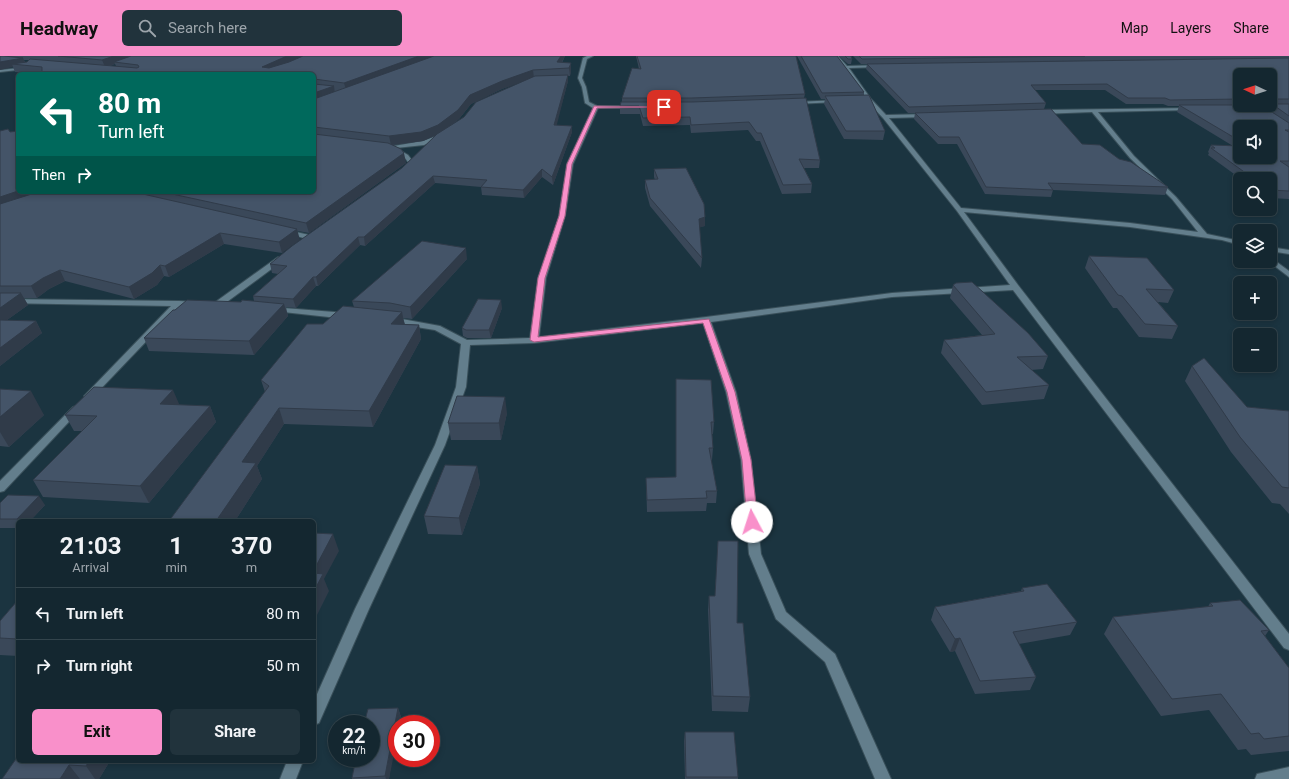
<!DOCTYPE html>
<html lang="en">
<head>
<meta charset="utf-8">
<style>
	:root { --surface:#142730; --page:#21333c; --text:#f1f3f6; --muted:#9da5ab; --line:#33444c; --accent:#f990ca }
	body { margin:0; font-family:Roboto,sans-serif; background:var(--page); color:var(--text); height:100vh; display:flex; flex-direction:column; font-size:15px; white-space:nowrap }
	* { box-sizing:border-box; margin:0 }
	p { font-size:13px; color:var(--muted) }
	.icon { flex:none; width:22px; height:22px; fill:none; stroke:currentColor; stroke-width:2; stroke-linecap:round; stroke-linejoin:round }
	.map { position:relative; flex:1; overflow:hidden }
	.panel { position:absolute; left:16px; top:463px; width:300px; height:244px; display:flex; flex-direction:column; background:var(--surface); border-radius:6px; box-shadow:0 2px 6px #0003,0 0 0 1px var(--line) }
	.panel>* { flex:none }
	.banner { position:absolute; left:16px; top:16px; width:300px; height:122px; border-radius:6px; box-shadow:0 2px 6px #0003,0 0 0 1px var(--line); background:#00695c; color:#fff; overflow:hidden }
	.needle { width:26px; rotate:274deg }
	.buttons { position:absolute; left:1233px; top:12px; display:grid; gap:8px }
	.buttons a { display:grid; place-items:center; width:44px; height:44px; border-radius:6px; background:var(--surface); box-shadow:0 2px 6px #0003,0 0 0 1px var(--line); font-size:20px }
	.speed { position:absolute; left:328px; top:659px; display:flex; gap:8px; font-size:20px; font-weight:700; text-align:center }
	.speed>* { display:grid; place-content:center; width:52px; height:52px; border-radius:50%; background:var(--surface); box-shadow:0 2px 6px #0003,0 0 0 1px var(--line); line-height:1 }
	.speed small { font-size:10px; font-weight:400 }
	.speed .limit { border:6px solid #d22; background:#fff; color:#111 }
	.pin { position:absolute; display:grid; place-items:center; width:34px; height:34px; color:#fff; margin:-17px; border-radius:8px; box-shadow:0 2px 6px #0006 }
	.me { position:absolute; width:44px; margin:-22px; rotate:355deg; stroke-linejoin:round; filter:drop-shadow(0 0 3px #0008) }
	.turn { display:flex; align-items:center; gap:14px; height:84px; padding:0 16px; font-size:18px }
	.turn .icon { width:52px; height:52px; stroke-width:2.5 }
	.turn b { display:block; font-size:28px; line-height:34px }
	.then { display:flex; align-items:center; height:38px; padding:0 16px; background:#0003; gap:8px; font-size:15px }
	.eta { display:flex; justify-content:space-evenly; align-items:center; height:68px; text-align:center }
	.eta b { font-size:24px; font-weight:700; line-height:28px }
	.cta { display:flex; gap:8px; margin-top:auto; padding:8px 16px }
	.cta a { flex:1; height:46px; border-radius:6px; background:var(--accent); color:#111; font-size:16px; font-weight:700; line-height:46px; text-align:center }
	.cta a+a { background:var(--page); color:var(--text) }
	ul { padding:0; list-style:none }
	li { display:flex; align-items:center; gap:12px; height:52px; padding:0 16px; border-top:1px solid var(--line) }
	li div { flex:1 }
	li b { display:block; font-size:15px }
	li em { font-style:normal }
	header { display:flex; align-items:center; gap:24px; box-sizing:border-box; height:56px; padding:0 20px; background:var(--accent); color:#111 }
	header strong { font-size:19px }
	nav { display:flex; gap:22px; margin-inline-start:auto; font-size:14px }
	.search { width:280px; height:36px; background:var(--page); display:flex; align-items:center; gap:10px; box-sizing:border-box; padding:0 14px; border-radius:6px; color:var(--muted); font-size:15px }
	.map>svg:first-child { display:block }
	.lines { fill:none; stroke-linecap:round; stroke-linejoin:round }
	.street-casing { stroke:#394f59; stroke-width:2 }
	.street { fill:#637e8c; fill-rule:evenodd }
	.wall { fill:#3a4859; fill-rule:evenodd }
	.shaded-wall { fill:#303b49 }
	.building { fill:#445468; stroke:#303b49 }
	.route { fill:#f990ca; stroke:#a25e83 }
</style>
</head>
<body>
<header>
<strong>Headway</strong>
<div class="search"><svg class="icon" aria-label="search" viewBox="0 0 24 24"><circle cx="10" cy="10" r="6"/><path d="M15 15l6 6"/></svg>Search here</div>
<nav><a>Map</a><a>Layers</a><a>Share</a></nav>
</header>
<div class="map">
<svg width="1289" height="723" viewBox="0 0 1289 723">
	<rect width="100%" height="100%" fill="#1b3440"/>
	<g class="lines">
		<defs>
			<path id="street" d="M587,0H593L587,3L582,22L586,31L589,46L597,50H633L635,51L633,52H598L573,108L565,160L546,222L539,281L706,261L892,237L1010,229L957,155L883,62L867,45L844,12L834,0H838L847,10L882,9L880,11L849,12L871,43L886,59L929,58L927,61L889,62L961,152L1130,167L1198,176L1172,143L1130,102L1092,56L1041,58L1038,56L1041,54L1193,52L1191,54L1098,56L1134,100L1176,141L1207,178L1240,185V189L1222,184L1130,171L964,156L1018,229L1289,578V594L1284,592L1013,234L892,241L711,266L736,336L751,404L761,498L786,556L835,598L891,723H875L825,606L776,563L749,498L741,404L726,336L703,267L534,287L470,289L466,331L445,389L369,553L319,667L314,669V645L355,553L435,389L456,331L461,288L435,274L391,267L387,264L391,261L440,270L467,284L530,282L538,222L559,160L567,108L593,52L585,47L582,31L578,22L583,2Z
				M28,11L26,13L0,16V14Z
				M839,44L837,46L795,48L793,47L795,46Z
				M1289,50V52L1253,53L1251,52L1253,51Z
				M441,78L443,79V81L424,89L396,92L408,99L414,107L411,109C408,107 407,104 404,101C397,95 388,95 382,92L423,85Z
				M287,174L314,180L315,182L311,184L285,177L284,176Z
				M1270,191L1289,194V198L1270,195Z
				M278,201H281L285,203L220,251H214V247Z
				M1270,201L1289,215V221L1268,205H1270Z
				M0,243L179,245L196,246L200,248L196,250H180L92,342H86L84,340L86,338L171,250L0,247Z
				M271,251L347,257L351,260L347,263L274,255L270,253Z
				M76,350L79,351L81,353L79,355L4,435L0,436V425L73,351Z
				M287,705H303L296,723H280Z
				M1289,711V723H1255L1257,718Z"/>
		</defs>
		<use href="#street" class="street-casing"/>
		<use href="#street" class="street"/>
	</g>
	<path class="wall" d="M0,0H565L562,7H571V15L570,20H568V25L556,69L572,76L553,129L542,121L524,142L482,139L481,131L435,127L365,190L360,189L318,230H316L296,252L286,251L288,260L254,299L149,295L144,282L175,254L241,246L254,245L253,240L278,218L272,217L270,208L402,112L437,79L423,85L393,89L406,107L309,177L298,175L282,197L224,188L169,221L164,220L157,229L134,243L65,225L49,233L37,242H24L28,249L7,264L36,265L42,277L0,310V75L10,76L18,136H314V18H41L15,16L13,11ZM24,4H29L27,6H25ZM115,8L116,10H110ZM526,24L449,71L459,63L471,48L502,33Z
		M636,0H796L805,38L804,42L820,104L819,112H804L812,128L811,137L782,138L760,85H756L748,74L691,77L690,69L643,70L640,58H620V50L622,46V42L639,13Z
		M797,0H837L864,36V39L885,75L883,84L844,83L824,48L825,43H821Z
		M839,0H851L852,3L851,8H848Z
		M853,0H1289V143L1270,142V123H1241L1208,99L1209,97L1208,96L1211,89L1233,90L1177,56L1179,50H1168L1163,48H1126L1105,34H1035L1046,47L1044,53L1082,88L1119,103L1168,131L1165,139L1053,134L1051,141L985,138L957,88H938L914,63L915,57H908L866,13L867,8H861ZM1240,19H1270V49H1272L1269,54L1240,49ZM1240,71L1270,101H1240Z
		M654,113L705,161V170L699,171L702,202L701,212L650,150L645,132V124H655L654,121Z
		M1089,200L1174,234L1168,247L1158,246L1178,270L1172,283L1139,281L1117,252H1113L1085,212Z
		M467,203L412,263L403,262L405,268L419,269L421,283L373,371L284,368L257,410L262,423L235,465L265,336L261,324L323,268L354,251L352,245Z
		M953,229L1048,300L1043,313L1031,314L1049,329L1044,343L982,349L941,297L944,284L982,279L950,242Z
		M502,252L491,282H467L463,280L462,272Z
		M1192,310L1247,351L1289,355V458L1280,448L1272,447L1231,396L1185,325Z
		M676,323L714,366L713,378H712L713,392L712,404H711L717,435L716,447H707L706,455L647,456L646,422L676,421Z
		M0,333L44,359L9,391L0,390Z
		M179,349L210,350L216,366L149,447L43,441L33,424L82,375H74L65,359Z
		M507,357L501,384H451L448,367Z
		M477,410L480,428L462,479L428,478L424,460Z
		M0,447L45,449L30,465H18V472H0Z
		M718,485L737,567L750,641L748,656L712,655L708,554L709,540H715Z
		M1022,532L1077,566L1070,579L1019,588L1036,621L1030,634L975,638L955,595L950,596L931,564L935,551L1021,535Z
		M18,544V600L0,599V565Z
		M1210,547L1269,574L1265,580L1289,612V695L1251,699L1246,693L1238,694L1209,654L1161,660L1104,578L1113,561L1208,551Z
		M398,652L401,661L400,668H397L389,723H352V722Z
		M685,676L738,721V723H685L684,685Z
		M18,705H110L99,723H2Z"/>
	<path class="shaded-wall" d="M114,0H138L114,6L115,8L105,11L102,4Z
		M287,0H305L264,18L262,11Z
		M419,0H441L346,34L344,27Z
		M561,0H565L558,13L557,6Z
		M23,2L26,9L12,8L13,11L0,14V6Z
		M571,7V15L570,20L569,12Z
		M533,14L534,22L502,33L471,48L459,63L439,78L423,85L391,89L389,80L470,39L502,25Z
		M568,19V25L555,76L554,69Z
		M334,30L335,38L314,45V37Z
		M572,70V76L553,129L552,121Z
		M404,97L406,107L309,177L306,167Z
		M542,113V121L524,142L523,134Z
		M433,120L435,127L365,190L364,181Z
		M18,135V136H55L0,152V141Z
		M705,161V170L698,172L699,163Z
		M297,173L300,184L282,197L279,186Z
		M220,177L224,188L169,221L165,210Z
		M358,181L360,189L318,230L316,221Z
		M466,192L467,203L412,263L410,251Z
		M160,209L164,220L157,229L134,243L129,231Z
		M60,214L65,225L49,233L37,242L31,230L43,222Z
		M313,221L316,230L296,252L293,243Z
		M21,237L28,249L0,269V252Z
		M501,244L502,252L491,282L489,274Z
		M284,248L288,260L254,299L249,285Z
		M402,256L405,271L391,268Z
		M36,265L42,277L0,310V292Z
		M419,269L421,283L373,371L369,355Z
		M173,334L180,350L160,348Z
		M31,335L44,359L9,391L0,376V361Z
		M505,341L507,357L501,384L499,367Z
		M210,350L216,366L149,447L140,430Z
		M279,352L284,368L257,410L262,423L235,465H216L242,406Z
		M477,410L480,428L462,479L459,462Z
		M39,440L45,449L30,465H18L17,463Z
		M333,478L339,495L324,523L329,535L314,565V514Z
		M960,582L955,595L950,596L955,583Z
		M398,652L401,661L400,668H397V683L389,723H386L385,720Z
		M89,705H110L99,723H95L86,710Z
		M69,709L80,723H60Z"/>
	<path class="building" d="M0,0H4L23,2L0,6Z
		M58,0H114L102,4Z
		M131,0H287L262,11L269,12L289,6L303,0H419L344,27L314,23V18H42V11L12,8L27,6L30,3L137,12L139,11L138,9L114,6Z
		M434,0H561L557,6L571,7L569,12L533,14L502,25L470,39L458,54L438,69L421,76L389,80L314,71V43Z
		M637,0H796L805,38L692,42H622L632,12L641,13Z
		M801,0H837L864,36L822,37Z
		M845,0H851L852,3H848Z
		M859,0H1085L862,3Z
		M1289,2V43H1270V19H1240V43L1170,44L1165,42H1128L1107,28L1031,29L1046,47L909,51L867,8Z
		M568,19L554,69L572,70L552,121L542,113L523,134L481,131L487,124L433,120L364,181H358L316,221H313L293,243L253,240L287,210L270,208L292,190L402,112L437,78L464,61L476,46L535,20Z
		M314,28L334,30L314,37Z
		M869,39L885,75H846L825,40Z
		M806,42L820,104L799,103L812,128L783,129L761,77H757L749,66L691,69L690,61L643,62L639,50H620L621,46H692Z
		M1272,48H1289V60Z
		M1179,49H1261L1289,67V74H1285L1289,76V105H1280L1289,111V135L1270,134V123H1254L1211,92H1215L1211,89L1240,90V101H1270V71H1240V85Z
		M1051,53L1082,88L1100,89L1119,103L1131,106L1168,131L1048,127L1053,134L986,131L959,81H939L915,57Z
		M8,73L10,76L18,75V135L0,141V75Z
		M314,78L388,87L401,93L404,97L306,167L163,136H314Z
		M686,112L704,148L705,161L699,163L702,202L650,142L645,124L658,123L654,113Z
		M38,136H134L297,173L279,186L220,177L165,210L160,209L152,217L129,231L60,214L43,222L31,230H0V148Z
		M422,185L466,192L410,251L390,247L352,245Z
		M1089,200L1147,202L1174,234L1146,233L1178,270L1145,268L1122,240L1118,239Z
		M972,226L1028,277L1048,300L1017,301L1049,329L986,336L944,284L995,278L953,229L956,227Z
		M0,237H21L0,252Z
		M478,243L501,244L489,274H466L462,272Z
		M187,244L241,246L242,244L284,248L249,285L144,282L173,254H175Z
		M343,250L402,256L391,268L419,269L369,355L279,352L242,406L256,407L216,465H169L269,330L261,324L307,268H323Z
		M0,264L36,265L0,292Z
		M1204,302L1247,351L1289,355V432L1282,431L1240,381L1192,310Z
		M676,323L711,324L714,366H711L713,392H709L717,435H706L707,442L647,444L646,422L676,421Z
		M94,331L173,334L160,348L210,350L140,430L33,424L97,360L65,359Z
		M0,333L31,335L0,361Z
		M457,340L505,341L499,367H448Z
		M445,409L477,410L459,462L424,460Z
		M8,439L39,440L17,463H0V447Z
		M314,477L333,478L314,514Z
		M718,485H738L737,567H743L750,641L713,640L709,540H715Z
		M314,517L323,518L314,535Z
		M1047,528L1077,566L1013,576L1036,621L980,625L960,582L955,583L935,551L1024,535L1022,532Z
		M18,544V583L0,582V565Z
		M1240,544L1269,574L1261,575L1289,612V680L1264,683L1259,677L1251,678L1221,638L1172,643L1113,561L1213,550L1210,547Z
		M398,652L385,720L352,722L356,702H371V668H364L368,653Z
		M685,676H734L738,721H686Z
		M18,700V705H89L86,710L69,709L60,723H2Z"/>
	<path class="route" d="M594,50L667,51L597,52L572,108L565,160L545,222L538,281L709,263L735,336L751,404L758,466L756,469H749L747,466L742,404L727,336L703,267L534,286L530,284L538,222L559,160L567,108Z"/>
</svg>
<div class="buttons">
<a><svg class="needle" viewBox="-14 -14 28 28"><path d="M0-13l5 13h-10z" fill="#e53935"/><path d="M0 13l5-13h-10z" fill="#9da5ab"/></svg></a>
<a><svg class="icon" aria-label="sound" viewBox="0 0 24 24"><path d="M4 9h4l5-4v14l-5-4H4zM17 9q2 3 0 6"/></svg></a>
<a><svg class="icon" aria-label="search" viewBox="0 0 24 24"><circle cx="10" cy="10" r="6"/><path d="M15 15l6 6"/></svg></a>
<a><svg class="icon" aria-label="layers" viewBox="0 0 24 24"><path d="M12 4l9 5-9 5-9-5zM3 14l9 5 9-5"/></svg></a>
<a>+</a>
<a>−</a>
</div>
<div class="speed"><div>22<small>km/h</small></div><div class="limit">30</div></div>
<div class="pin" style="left:664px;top:51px;background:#d93025"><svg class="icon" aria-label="arrive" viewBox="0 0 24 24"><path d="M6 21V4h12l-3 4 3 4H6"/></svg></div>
<svg class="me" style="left:752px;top:466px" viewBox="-20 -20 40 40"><circle r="19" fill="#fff"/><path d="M0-13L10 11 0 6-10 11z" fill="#f990ca"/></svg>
<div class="banner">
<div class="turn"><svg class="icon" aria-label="left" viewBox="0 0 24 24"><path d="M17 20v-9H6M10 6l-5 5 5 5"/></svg><div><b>80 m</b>Turn left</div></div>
<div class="then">Then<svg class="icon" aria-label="right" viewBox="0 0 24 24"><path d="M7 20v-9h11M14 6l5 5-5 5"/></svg></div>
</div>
<section class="panel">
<div class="eta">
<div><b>21:03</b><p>Arrival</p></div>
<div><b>1</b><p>min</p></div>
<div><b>370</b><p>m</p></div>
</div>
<ul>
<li><svg class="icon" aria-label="left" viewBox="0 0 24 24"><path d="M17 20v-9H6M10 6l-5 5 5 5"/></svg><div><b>Turn left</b></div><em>80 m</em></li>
<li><svg class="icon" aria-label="right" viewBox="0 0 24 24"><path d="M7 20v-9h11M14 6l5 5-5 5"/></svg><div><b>Turn right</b></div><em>50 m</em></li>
</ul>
<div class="cta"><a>Exit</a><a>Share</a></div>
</section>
</div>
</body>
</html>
